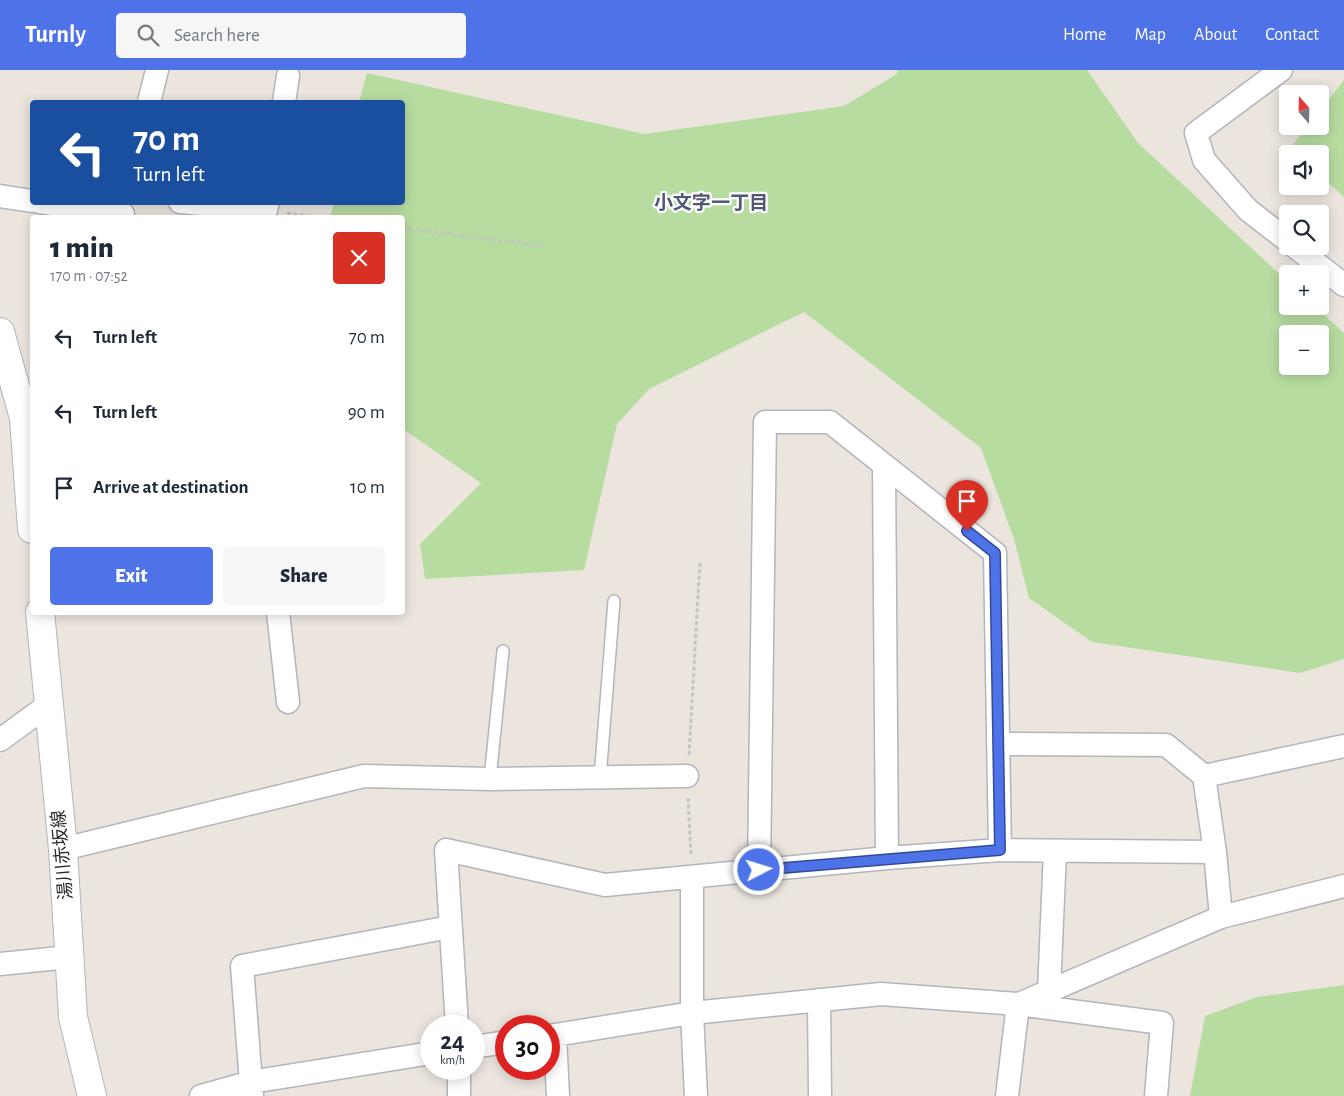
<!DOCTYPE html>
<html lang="en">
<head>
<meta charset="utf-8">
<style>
	:root { --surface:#fff; --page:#f6f6f7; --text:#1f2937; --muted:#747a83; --accent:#4e72e8 }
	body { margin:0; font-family:"Alegreya Sans","Noto Sans JP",sans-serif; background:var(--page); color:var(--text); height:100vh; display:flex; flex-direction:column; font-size:19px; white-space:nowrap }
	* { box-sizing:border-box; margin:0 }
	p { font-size:16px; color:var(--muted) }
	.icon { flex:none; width:28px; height:28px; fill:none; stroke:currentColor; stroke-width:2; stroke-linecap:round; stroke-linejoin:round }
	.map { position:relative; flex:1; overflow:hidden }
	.sheet { position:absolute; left:30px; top:145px; width:375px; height:400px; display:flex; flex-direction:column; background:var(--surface); border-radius:5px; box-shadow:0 2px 12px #0003 }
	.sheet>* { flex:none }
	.banner { position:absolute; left:30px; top:30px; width:375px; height:105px; border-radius:5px; box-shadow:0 2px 12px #0003; background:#1a4fa0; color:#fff; overflow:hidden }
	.needle { width:32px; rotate:340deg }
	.fabs { position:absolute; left:1279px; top:15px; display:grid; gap:10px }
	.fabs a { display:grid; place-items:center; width:50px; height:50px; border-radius:5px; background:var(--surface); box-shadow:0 2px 12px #0003; font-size:25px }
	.speed { position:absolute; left:420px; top:945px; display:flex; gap:10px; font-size:25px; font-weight:700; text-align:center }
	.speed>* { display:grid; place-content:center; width:65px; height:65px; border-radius:50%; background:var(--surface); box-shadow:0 2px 12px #0003; line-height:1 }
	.speed small { font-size:12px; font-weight:400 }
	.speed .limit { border:8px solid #d22; background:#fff; color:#111 }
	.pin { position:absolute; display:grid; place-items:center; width:42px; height:42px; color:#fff; margin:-51px -21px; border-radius:50% 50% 50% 0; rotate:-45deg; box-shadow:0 0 5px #0007 }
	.pin .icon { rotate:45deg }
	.me { position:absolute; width:55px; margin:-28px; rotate:85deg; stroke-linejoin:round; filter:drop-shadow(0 0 4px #0008) }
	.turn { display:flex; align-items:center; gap:18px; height:105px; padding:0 20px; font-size:22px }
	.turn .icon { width:65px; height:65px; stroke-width:2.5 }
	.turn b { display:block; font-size:35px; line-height:42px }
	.round { display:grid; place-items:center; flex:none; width:52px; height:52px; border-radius:5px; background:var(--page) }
	.head { display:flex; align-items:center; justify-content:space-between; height:85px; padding:0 20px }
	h1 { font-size:30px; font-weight:800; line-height:38px }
	.button { display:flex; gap:10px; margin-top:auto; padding:10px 20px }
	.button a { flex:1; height:58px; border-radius:5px; background:var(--accent); color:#fff; font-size:20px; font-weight:800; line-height:58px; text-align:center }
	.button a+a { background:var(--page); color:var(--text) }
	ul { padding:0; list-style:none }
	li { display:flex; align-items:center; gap:15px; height:75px; padding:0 20px }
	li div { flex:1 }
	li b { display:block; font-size:19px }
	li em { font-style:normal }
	header { display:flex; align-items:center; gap:30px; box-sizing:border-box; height:70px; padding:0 25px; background:var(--accent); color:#fff }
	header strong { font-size:24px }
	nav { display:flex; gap:28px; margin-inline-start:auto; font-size:18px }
	.search { width:350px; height:45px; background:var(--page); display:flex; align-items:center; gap:12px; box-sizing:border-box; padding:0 18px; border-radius:5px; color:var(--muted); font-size:19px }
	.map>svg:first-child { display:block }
	.green { fill:#b7dca0; fill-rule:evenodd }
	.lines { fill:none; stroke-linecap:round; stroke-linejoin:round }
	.lane-casing { stroke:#b2b5bd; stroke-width:14 }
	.street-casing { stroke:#b2b5bd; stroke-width:25 }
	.secondary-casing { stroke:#b2b5bd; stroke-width:30 }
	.path { stroke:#c4c4c4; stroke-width:3; stroke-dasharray:4 2.5; stroke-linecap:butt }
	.lane { stroke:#fff; stroke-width:11 }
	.street { stroke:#fff; stroke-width:22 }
	.secondary { stroke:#fff; stroke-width:28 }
	.route-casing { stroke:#334a97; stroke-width:12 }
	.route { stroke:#4e72e8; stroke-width:9 }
	.labels { text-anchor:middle; stroke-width:4.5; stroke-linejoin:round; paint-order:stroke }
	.street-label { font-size:18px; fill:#2b2b2b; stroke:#fff }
	.neighbourhood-label { font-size:19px; font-weight:bold; fill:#4f5877; stroke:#fff }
</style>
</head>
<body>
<header>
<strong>Turnly</strong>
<div class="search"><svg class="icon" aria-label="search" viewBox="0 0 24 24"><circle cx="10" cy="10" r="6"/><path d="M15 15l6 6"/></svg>Search here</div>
<nav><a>Home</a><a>Map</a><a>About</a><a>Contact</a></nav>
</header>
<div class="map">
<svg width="1344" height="1026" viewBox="0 0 1344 1026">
	<rect width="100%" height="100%" fill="#ebe5de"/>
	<path class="green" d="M898,0H1087L1138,73L1287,211L1288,236H1315L1344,263V589L1300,603L1092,572L1029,528L1014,469L981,378L804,242L649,319L617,354L584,500L425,509L420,474L481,413L403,359L402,148L330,147L334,133L402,132V32H359L367,3L644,64L844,36L897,4ZM1288,264H1320V296H1288Z
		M1344,10V127L1320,105V84H1296L1290,78L1308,56H1320V41Z
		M1344,915V1026H1190L1205,946L1257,927Z"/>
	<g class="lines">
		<defs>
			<path id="lane" d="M600,708L614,531
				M490,709L503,581"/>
			<path id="street" d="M1281,0L1196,63L1204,90L1248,140L1288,171
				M149,32L157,0
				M284,32L288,6
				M0,126L32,131
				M39,132L123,144
				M180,132L266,140L268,132
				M1294,176L1344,215
				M884,395L887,788
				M278,542L288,632
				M0,670L48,635
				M998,674L1166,675L1204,706
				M63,779L364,706L490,709L687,706
				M759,800L765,352H830L995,483L1000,780
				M692,807V943L696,1026
				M1221,847L1215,782L1204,706L1344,676
				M0,894L69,887
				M1049,921L1055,781
				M819,930L820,1026
				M1019,934L1221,847L1344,816
				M457,956L446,780L605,815L887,788L1000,780L1215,782
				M555,965L558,1026
				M549,966L692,943L881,924L1018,934L1162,953L1156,1026
				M474,977L506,972
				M459,999V1026
				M201,1026L251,1012L431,983
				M252,1026L242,896L450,857
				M1007,1026L1018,934"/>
			<path id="secondary" d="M0,262L24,348L32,459
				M40,542L63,779L73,947L92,1026"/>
		</defs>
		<use href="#lane" class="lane-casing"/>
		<use href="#street" class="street-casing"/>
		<use href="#secondary" class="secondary-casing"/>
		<path class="path" d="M287,143L323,148
			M402,158L543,176
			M689,685L700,491
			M688,728L691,785"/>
		<use href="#lane" class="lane"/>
		<use href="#street" class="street"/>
		<use href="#secondary" class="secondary"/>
	</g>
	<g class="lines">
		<defs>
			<path id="route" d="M759,800L1000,780L995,483L967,461"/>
		</defs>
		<use href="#route" class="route-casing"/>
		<use href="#route" class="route"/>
	</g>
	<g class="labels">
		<g class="street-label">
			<text transform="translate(62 785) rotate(-95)" y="6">湯川赤坂線</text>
		</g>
		<g class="neighbourhood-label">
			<text x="711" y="139">小文字一丁目</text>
		</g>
	</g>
</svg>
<div class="fabs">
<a><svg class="needle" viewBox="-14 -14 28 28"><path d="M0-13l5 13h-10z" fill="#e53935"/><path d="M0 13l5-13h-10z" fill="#747a83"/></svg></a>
<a><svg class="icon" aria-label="sound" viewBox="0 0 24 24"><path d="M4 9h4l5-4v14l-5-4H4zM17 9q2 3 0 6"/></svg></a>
<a><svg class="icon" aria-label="search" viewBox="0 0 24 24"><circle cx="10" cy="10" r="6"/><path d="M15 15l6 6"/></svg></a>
<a>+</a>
<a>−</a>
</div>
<div class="speed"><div>24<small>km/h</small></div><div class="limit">30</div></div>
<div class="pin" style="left:967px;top:461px;background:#d93025"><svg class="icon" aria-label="arrive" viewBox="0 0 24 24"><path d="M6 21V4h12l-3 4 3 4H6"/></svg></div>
<svg class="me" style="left:759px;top:800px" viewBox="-20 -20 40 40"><circle r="17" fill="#4e72e8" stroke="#fff" stroke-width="3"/><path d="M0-11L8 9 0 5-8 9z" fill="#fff"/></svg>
<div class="banner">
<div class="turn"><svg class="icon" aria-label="left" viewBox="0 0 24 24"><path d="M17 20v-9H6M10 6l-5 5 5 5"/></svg><div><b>70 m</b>Turn left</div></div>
</div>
<section class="sheet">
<div class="head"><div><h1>1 min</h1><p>170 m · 07:52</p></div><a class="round" style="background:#d93025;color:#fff"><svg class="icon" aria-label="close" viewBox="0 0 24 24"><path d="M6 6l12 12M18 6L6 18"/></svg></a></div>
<ul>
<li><svg class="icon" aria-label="left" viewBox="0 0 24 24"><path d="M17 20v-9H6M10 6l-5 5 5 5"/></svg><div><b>Turn left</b></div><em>70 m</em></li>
<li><svg class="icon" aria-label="left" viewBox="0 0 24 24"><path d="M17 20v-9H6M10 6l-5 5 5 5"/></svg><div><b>Turn left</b></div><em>90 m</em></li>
<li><svg class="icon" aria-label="arrive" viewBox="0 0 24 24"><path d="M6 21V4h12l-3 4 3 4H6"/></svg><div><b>Arrive at destination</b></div><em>10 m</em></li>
</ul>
<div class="button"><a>Exit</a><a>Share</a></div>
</section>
</div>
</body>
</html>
